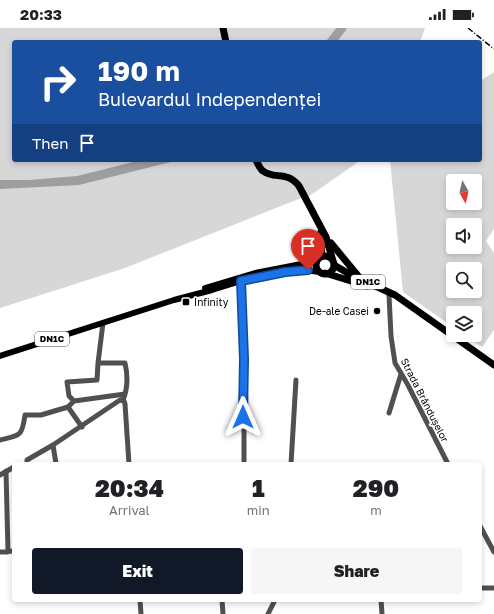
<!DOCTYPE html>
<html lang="en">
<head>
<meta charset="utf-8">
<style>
	:root { --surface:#fff; --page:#f6f6f6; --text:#202124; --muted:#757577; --accent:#111827 }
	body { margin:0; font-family:"Golos Text",sans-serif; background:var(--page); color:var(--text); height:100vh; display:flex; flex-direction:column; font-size:15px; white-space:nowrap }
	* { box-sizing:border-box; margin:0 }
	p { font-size:13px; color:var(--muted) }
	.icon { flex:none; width:22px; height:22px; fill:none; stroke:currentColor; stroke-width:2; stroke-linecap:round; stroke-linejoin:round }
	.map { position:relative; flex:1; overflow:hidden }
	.panel { position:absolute; left:12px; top:434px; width:470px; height:140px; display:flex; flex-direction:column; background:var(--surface); border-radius:4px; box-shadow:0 2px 6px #0003 }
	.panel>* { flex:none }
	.hud { position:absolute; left:12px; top:12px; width:470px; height:122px; border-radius:4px; box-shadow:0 2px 6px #0003; background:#1a4fa0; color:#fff; overflow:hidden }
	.needle { width:26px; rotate:172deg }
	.tools { position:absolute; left:446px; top:146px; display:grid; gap:8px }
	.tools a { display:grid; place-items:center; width:36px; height:36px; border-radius:4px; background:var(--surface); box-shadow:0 2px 6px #0003; font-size:20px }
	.pin { position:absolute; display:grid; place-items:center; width:34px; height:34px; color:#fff; margin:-41px -17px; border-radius:50% 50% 50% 0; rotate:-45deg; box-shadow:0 0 4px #0007 }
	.pin .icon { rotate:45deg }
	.me { position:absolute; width:44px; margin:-22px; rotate:0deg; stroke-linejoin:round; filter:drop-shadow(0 0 3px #0008) }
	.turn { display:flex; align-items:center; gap:14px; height:84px; padding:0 20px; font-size:18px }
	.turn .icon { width:52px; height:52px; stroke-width:2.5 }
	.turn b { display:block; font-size:28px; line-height:34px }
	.then { display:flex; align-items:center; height:38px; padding:0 20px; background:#0003; gap:8px; font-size:15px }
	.eta { display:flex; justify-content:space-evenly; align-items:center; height:68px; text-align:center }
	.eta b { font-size:24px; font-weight:800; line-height:28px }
	.action { display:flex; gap:8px; margin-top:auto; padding:8px 20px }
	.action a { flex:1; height:46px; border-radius:4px; background:var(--accent); color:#fff; font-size:16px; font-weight:800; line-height:46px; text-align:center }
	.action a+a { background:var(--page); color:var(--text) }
	.status { display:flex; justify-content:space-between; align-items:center; height:28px; padding:0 20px; background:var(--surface); direction:ltr }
	.status svg { height:11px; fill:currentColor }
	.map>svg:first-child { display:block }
	.green { fill:#d7d7d7; fill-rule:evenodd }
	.water { fill:#9e9e9e }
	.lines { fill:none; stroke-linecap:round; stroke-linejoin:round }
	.river { stroke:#9e9e9e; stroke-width:9 }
	.minor { stroke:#505050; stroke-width:5 }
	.major { stroke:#000; stroke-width:6 }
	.highway { stroke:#000; stroke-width:7 }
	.rail { stroke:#000; stroke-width:1.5; stroke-dasharray:6 2 1 2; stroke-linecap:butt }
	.route-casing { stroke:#114b97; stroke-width:10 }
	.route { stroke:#1a73e8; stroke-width:7 }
	.poi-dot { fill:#000; stroke:#fff; stroke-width:1.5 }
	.labels { text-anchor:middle; stroke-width:3.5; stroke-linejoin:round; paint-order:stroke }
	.shield { fill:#fff; stroke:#4c4c4c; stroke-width:1 }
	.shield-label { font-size:9px; font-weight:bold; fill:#000 }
	.poi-label { font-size:10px; fill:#000; stroke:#fff; text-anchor:start }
	.street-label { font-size:10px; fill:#000; stroke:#fff }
</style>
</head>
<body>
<div class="status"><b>20:33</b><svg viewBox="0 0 49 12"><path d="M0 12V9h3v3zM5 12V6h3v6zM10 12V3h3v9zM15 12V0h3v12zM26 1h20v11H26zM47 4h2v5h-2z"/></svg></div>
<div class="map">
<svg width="494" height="586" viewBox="0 0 494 586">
	<rect width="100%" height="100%" fill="#fff"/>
	<path class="green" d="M0,0H425L420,14H14V132H361L305,171L301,170L125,240L0,280Z
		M494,44V201L486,213L494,225V302L482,319L465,307H475V285H453V299L403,264L390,132H480V53ZM453,153H475V175H453ZM453,197H475V219H453ZM453,241H475V263H453Z"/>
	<path class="water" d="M141,132H179L79,157L0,161V152H29L77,148Z"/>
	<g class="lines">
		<path class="river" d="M331,14L342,0"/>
		<path class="minor" d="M241,253L244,331V436
			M389,267L391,308L395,335L408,357L448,436
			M98,335H125C128,348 128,360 123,372
			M74,373L125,366
			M68,379L74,373L69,368L67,354L97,352L98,335L103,295
			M389,385L401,346
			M0,412C20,407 22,409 25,387H41L68,379L82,399
			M53,417L56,436
			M27,436V432L53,417L120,372L124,373L125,376L129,436
			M291,436L296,352
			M6,443L8,524
			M0,447L14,439
			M480,498L494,524
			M0,524L14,523
			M480,560H494
			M140,572L141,586
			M222,572L223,586
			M381,572L382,586
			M268,586L275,572"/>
		<path class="major" d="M205,260L255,245L317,233
			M0,328L174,272L212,262L241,253L304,242L320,244"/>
		<path class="highway" d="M223,0L226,14
			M256,132C258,136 260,141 263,143C275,152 286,142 299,158L326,209L333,233
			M331,215L359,249
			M316 237a9 9 0 1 1 18 0a9 9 0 1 1-18 0Z
			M321,229L322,214L321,204
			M304,236L313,228L321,218
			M334,237L351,247L395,267L494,337
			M325,245L367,258"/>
		<path class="rail" d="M468,0L494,21"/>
	</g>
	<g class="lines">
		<defs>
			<path id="route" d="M243,389L244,331L241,253L285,244L308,242"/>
		</defs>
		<use href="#route" class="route-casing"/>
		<use href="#route" class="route"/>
	</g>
	<g class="poi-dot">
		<rect x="182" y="270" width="8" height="8" rx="2"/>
		<circle cx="377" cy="283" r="4"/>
	</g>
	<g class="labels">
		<g class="shield">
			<rect x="351" y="247" width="34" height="14" rx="3"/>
			<rect x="35" y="304" width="34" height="14" rx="3"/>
		</g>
		<g class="shield-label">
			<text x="368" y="257">DN1C</text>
			<text x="52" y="314">DN1C</text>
		</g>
		<g class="poi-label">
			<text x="194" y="278">Infinity</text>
			<text x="369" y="287" text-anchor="end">De-ale Casei</text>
		</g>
		<g class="street-label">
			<text transform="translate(425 372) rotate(63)" y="4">Strada Brândușelor</text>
		</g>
	</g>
</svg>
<div class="tools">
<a><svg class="needle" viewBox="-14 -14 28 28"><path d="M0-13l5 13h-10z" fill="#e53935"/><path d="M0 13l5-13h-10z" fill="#757577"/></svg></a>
<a><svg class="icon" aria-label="sound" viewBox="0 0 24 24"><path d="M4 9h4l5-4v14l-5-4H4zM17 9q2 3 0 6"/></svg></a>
<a><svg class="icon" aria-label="search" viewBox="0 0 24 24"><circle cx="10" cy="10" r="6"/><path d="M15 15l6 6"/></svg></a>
<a><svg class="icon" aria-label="layers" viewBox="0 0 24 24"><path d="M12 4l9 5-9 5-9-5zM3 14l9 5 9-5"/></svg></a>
</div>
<div class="pin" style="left:308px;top:242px;background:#d93025"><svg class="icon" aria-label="arrive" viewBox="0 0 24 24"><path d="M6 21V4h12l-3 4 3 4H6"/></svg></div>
<svg class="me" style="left:243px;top:389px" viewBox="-20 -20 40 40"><path d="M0-17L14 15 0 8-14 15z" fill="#1a73e8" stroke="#fff" stroke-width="4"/></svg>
<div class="hud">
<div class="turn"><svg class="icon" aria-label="right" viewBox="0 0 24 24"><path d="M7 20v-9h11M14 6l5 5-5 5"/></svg><div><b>190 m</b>Bulevardul Independenței</div></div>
<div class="then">Then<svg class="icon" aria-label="arrive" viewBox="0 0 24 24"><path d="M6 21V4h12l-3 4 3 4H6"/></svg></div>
</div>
<section class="panel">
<div class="eta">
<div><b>20:34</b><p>Arrival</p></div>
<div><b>1</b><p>min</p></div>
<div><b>290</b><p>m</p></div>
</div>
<div class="action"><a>Exit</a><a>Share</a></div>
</section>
</div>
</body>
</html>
